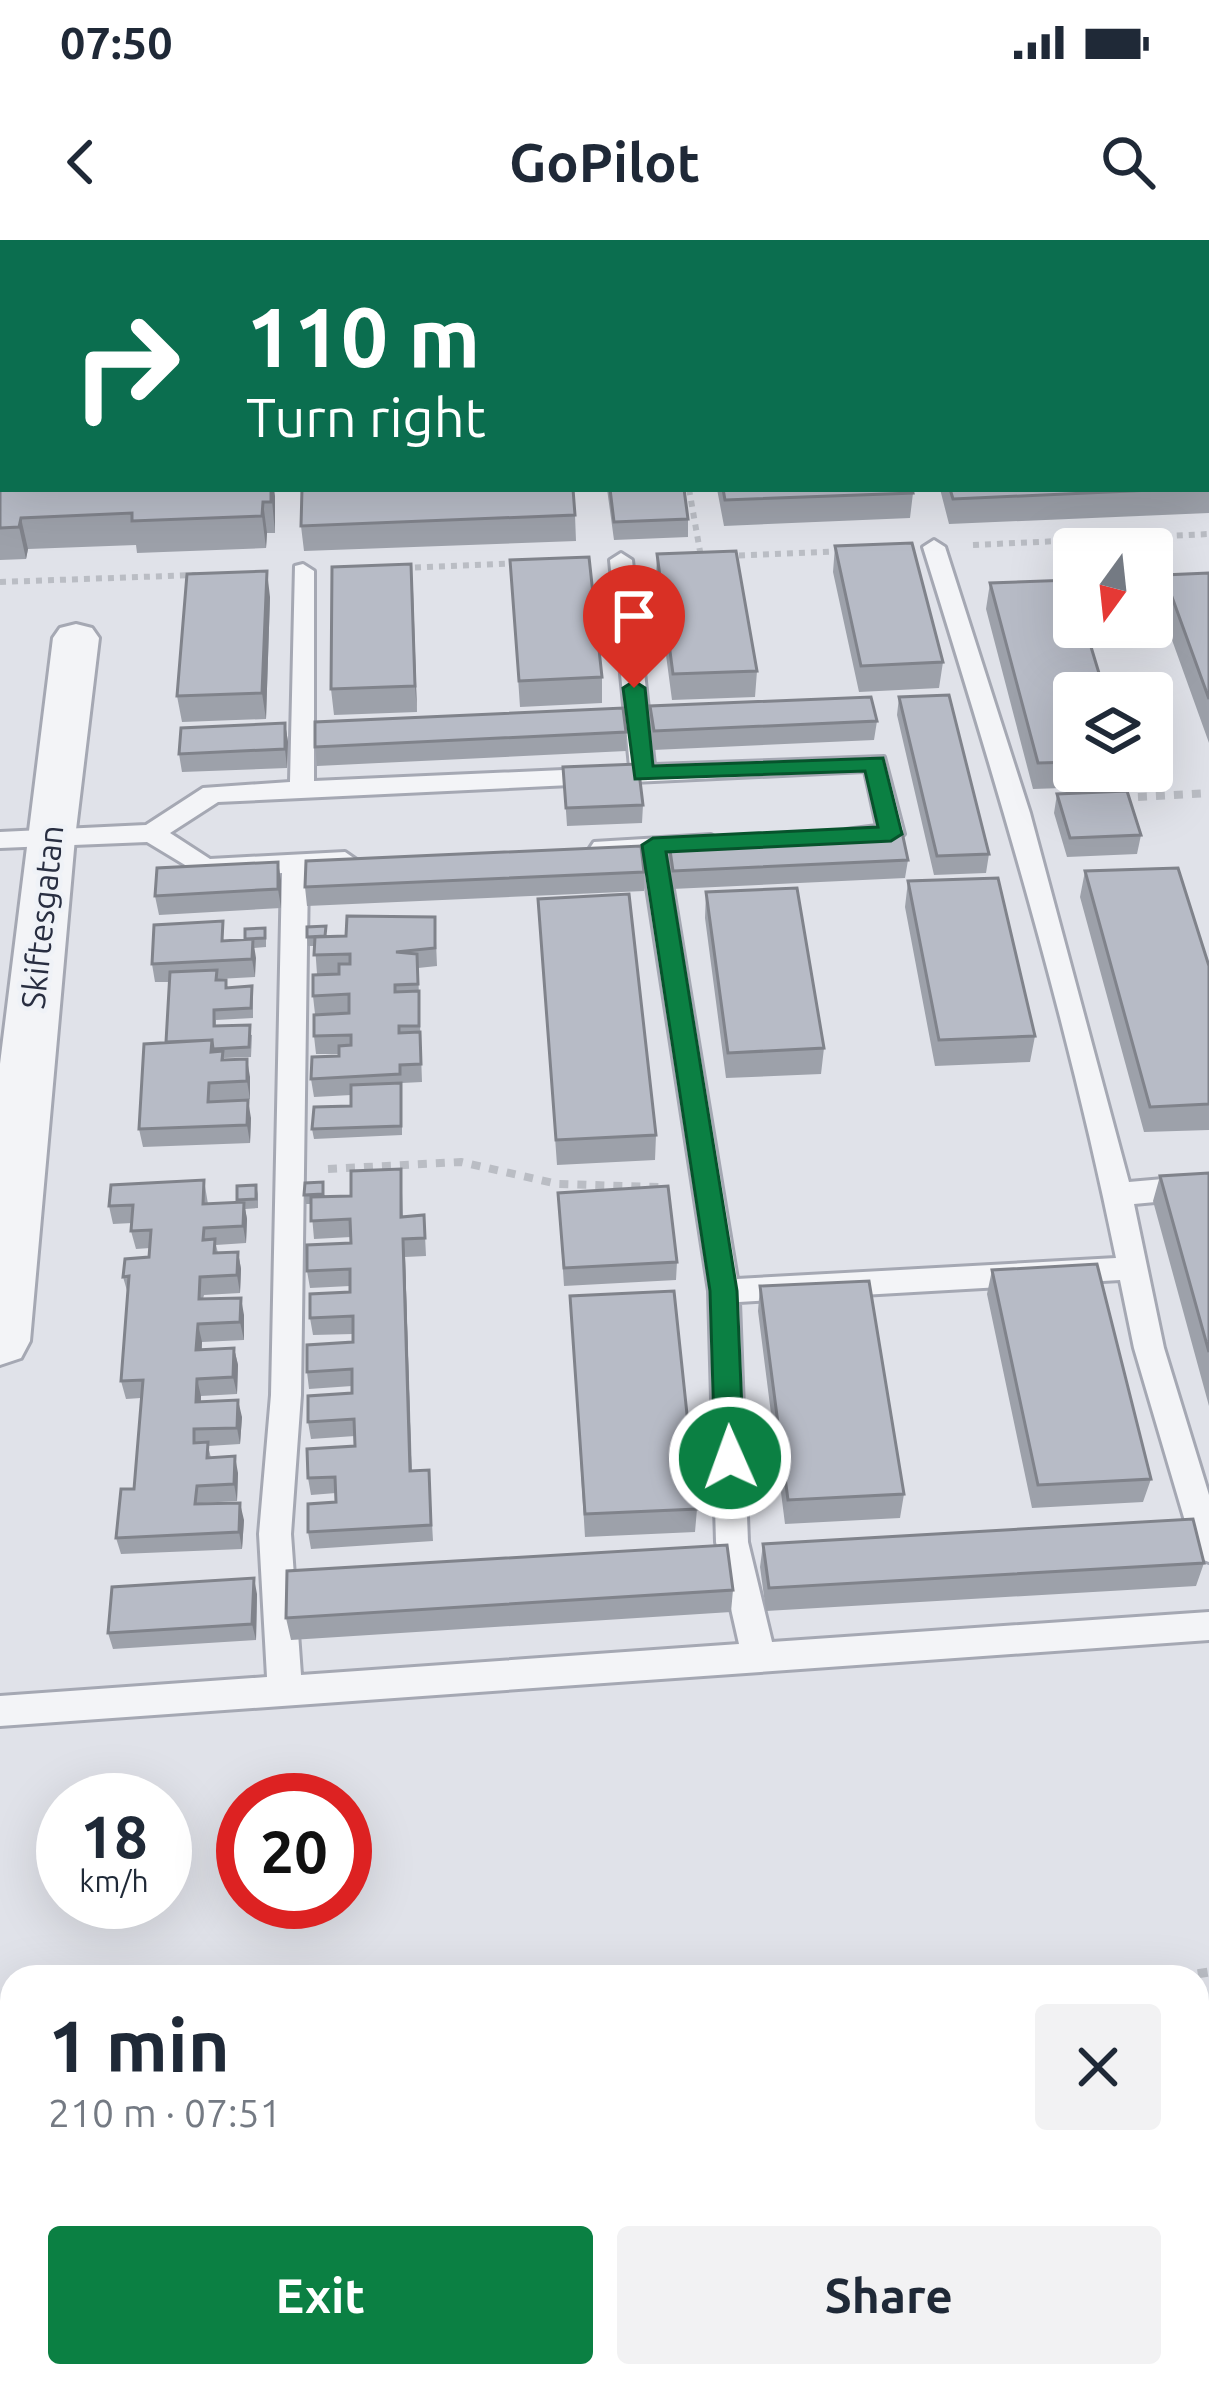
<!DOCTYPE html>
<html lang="en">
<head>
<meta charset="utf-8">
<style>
	:root { --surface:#fff; --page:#f2f2f3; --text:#1f2937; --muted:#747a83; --accent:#0b8043 }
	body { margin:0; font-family:Ubuntu,sans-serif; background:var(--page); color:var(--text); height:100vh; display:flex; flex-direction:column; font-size:45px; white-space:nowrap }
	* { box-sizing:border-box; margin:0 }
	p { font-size:39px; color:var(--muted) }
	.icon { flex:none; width:66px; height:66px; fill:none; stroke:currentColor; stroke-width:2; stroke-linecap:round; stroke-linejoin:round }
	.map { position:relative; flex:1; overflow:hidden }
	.drawer { position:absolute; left:0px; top:1725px; width:1209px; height:423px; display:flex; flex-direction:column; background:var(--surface); border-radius:36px 36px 0 0; box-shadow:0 12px 48px #0002 }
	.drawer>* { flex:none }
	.top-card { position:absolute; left:0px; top:0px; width:1209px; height:252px; box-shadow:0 12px 48px #0002; background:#0b6e4f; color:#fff; overflow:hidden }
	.needle { width:78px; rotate:195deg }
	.controls { position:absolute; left:1053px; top:288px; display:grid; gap:24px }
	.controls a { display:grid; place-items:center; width:120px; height:120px; border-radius:12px; background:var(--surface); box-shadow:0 12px 48px #0002; font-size:60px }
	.speed { position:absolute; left:36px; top:1533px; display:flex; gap:24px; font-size:60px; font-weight:700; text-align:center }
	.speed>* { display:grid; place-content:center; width:156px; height:156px; border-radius:50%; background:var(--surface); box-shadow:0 12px 48px #0002; line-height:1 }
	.speed small { font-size:30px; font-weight:400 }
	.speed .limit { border:18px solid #d22; background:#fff; color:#111 }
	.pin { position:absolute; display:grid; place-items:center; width:102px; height:102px; color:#fff; margin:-123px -51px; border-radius:50% 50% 50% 0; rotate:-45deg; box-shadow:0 0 12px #0007 }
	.pin .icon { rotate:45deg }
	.me { position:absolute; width:132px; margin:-66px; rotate:358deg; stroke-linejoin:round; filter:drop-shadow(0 0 9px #0008) }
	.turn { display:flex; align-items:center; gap:42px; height:252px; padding:0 48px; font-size:54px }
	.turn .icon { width:156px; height:156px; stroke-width:2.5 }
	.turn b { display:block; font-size:84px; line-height:102px }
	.round { display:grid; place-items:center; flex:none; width:126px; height:126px; border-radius:12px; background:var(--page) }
	.overview { display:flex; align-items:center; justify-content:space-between; height:204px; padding:0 48px }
	h1 { font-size:72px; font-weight:600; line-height:90px }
	.cta { display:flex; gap:24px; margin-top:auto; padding:24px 48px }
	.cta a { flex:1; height:138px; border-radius:12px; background:var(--accent); color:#fff; font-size:48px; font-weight:600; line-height:138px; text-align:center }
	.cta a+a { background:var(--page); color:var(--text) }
	.status { display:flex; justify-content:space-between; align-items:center; height:84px; padding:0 60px; background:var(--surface); direction:ltr }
	.status svg { height:33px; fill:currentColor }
	header { display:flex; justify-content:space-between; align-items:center; height:156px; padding:0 48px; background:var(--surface); font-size:54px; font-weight:600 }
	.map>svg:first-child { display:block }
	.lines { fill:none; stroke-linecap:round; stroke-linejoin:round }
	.lane-casing { stroke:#a5a8b3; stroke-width:6 }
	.street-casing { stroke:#a5a8b3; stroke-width:6 }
	.path-far2 { stroke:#babdc4; stroke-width:6; stroke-dasharray:6 6; stroke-linecap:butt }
	.path-far1 { stroke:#babdc4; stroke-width:8; stroke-dasharray:9 9; stroke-linecap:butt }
	.path { stroke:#babdc4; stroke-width:9; stroke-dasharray:10 10; stroke-linecap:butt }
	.lane { fill:#f3f4f7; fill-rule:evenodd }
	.street { fill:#f3f4f7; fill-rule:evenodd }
	.secondary { fill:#fff; fill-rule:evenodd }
	.wall { fill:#9da1aa }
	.shaded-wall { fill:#80838b }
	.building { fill:#b7bbc6; stroke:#80838b; stroke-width:3 }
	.route { fill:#0b8043; stroke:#07532c; stroke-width:3 }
	.labels { text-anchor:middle; stroke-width:9; stroke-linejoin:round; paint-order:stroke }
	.street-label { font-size:33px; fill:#282e41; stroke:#eff2f7 }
</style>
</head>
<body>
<div class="status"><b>07:50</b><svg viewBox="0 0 49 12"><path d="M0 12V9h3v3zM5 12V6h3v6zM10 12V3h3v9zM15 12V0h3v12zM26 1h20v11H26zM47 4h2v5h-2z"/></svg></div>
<header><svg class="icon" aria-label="back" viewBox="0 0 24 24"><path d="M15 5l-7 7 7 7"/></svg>GoPilot<svg class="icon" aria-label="search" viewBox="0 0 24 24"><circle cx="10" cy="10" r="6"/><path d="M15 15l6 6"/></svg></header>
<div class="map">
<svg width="1209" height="2146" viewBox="0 0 1209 2146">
	<rect width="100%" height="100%" fill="#e0e2e9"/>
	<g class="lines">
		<defs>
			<path id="lane" d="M934,300L945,307L1030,573L1129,942L1209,935V957L1134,964L1164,1108L1209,1255V1322L1198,1318L1193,1308L1134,1108L1120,1040L739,1062L748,1302L772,1402L1209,1372V1400L0,1486V1456L267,1437L259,1294L271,1155L282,633L205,637L147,602L0,608V592L146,585L203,548L290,542L295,326L303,324L314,331V541L630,527L610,320L621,313L632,320L654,525L884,517L904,594C891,607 855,609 842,596L846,590L877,586L865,531L218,562L170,593L210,619L345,612L358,621L345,630L308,631L301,1155L291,1294L301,1435L739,1404L716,1302L709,1051L642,615L594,614L590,608L594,602L711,595L724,603L711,611L667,613L737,1039L1116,1018C1067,777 996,541 923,307Z"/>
			<path id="street" d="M76,384L92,388L99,398L75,598L30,1101L21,1118L0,1125V824L53,398L60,388Z"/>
		</defs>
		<use href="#lane" class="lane-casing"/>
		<use href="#street" class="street-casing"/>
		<path class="path-far2" d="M613,0L620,3
			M662,3L666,0
			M1206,52L1209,59
			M689,249L701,317
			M973,305L1209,294
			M727,316L844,311
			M403,328L520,323
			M0,342L196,335"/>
		<path class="path-far1" d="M1120,558L1209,553
			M328,929L461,922L558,944L659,947"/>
		<path class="path" d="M1178,1737L1209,1732
			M0,1940L12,1938"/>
		<use href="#lane" class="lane"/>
		<use href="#street" class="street"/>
		<path class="secondary" d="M0,2012H12V2100H0Z
			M1197,2044H1209V2132H1197Z"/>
	</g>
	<path class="wall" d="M0,213L3,249H274L275,293H267L266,308L137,313L136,305L28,309L26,319L0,320Z
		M1206,218L1209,225V273L949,284L940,249H1206Z
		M607,249H684L688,279V297L614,300Z
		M717,249H912L913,253L910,278L724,286Z
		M575,275L576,301L304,311L301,286Z
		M835,306L943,422L939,448L859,452L833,332Z
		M657,314L757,431L755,457L672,460L656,340Z
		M510,320L602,437V463L520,467Z
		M411,324L417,472L334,475L331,449Z
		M1209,333V503L1158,361L1164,335Z
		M990,343L1074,453V531H1123L1120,546L1033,549L986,369Z
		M270,357L266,479L182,482L177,456Z
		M899,457L989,614L986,633L934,635L897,475Z
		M650,466L877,481L874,500L653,510L650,485Z
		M285,483L288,502L287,528L182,532L179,514Z
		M626,492V511L317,526L315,507Z
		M563,527L643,565L642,583L567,586Z
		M1057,554L1141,595L1137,614L1067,617L1054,573Z
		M669,603L908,620L905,638L672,649L669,622Z
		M1085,631L1209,726V890L1144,892L1080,657Z
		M644,632V651L307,666L305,647Z
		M281,640V668L159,675L155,656Z
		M908,641L1035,796L1030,822L935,826L905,667Z
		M706,652L824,808L821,834L726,838L705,678Z
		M538,659L656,895L655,920L557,925Z
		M435,677L437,726L418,728L422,842L402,843V895L314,899L312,889L351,866V855L314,857L311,839L339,816V814H316L314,796L349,772L315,774L313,756L339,733L317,734L315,706H308L307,697L346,696Z
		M266,698V707L254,708L255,737L218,739L228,748L253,756V778L216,780V786L252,795L251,817L224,818V820L250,837V859L213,862L251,878L250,903L143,907L139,889L166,802L169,742H155L152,724L226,701Z
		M401,929L403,977L424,975L426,1016L405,1017L412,1231L429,1230L433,1301L311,1309L308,1292L336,1262V1253L311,1255L308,1238L355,1206V1196L311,1199L308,1182L352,1153V1146L309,1149L307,1132L353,1102V1094L313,1095L310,1078L350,1052V1046L310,1048L307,1031L351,1003V997L314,999L311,964H306L304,955L323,942L324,957L351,956Z
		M1209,933V1166L1153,961L1160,936Z
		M204,940L208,964L237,962V946L256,945L258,954V968L245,969L247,979L246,1003L216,1005L218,1013L238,1012L241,1029L240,1053L204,1055L203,1059L244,1075V1100L202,1102V1109L234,1108L238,1125L237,1154L201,1156V1161L242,1177L240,1204L208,1206L211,1218L238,1233L237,1261L201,1263V1264L244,1280L242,1309L121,1314L116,1298L134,1249L141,1158L126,1159L121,1141L128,1054L123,1037L149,1017L150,1008L136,1009L131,991L132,983L113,984L109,966Z
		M558,953L677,1022L676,1040L564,1046Z
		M992,1030L1151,1239L1143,1262L1032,1268L987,1054Z
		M760,1046L904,1254L900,1278L785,1284L758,1071Z
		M570,1056L697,1269L695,1292L585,1297Z
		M763,1304L1204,1323L1196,1346L766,1371L760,1327Z
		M733,1350L731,1372L291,1400L286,1378Z
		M257,1354L256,1400L113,1409L108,1393Z"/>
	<path class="shaded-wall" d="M271,249H274L275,256V293Z
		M263,262L267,293L266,308L262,276Z
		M21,278L28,309L26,319L19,287Z
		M411,324L413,350L417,472L415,446Z
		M267,331L270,357L266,479L262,453Z
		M285,483L288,502L287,528L285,509Z
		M278,622L281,640V668L278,649Z
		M253,699L256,718L255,737L252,719Z
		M247,819L250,837V859L247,841Z
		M248,860L251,878L250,903L247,885Z
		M244,962L247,979L246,1003L243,986Z
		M403,999L405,1017L412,1248L410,1231Z
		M238,1012L241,1029L240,1053L237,1035Z
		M241,1058L244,1075V1100L240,1082Z
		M198,1084L202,1102L200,1127L196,1110Z
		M234,1108L238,1125L237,1154L233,1137Z
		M197,1139L201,1156L200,1179L196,1162Z
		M238,1160L242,1177L240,1204L237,1188Z
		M235,1216L238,1233L237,1261L234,1244Z
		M240,1263L244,1280L242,1309L239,1292Z
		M254,1338L257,1354L256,1400L252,1384Z"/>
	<path class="building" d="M3,194V249H271V262H263L262,276L132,281V273L21,278L19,287L0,288V213Z
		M1206,218L1209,225V248H1206Z
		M302,249H573L575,275L301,286Z
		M610,249H684L688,279L614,282Z
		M723,249H912L913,253L725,260Z
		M950,249H1174L953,259Z
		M912,303L943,422L861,426L835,306Z
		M736,311L757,431L673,434L657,314Z
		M589,317L602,437L519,441L510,320Z
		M411,324L415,446L331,449L332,327Z
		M267,331L262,453L177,456L187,334Z
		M1209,333V459L1164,335Z
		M1071,340L1074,350V387H1085L1105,453H1074V522L1038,523L990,343Z
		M949,455L989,614L937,616L899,457Z
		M871,457L877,481L654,491L650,466Z
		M623,468L626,492L315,507V482Z
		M285,483V509L179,514L181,488Z
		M638,524L643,565L566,568L563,527Z
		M1127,551L1141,595L1070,598L1057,554Z
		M902,592L908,620L673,631L669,603Z
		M641,606L644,632L305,647L306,621Z
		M278,622V649L155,656L157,628Z
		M1178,628L1209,726V864L1150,867L1085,631Z
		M998,638L1035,796L939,800L908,641Z
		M797,648L824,808L728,813L706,652Z
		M629,654L656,895L556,900L538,659Z
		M347,676L435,677V708L396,712L417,714L418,744L395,745V752L419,751V786H399V793L420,792L421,824L400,825V834L311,839L312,817L339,816V806L351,805V795L314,796V775L349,773V754L313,756V735L339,734V724H350V714L314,715L315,697L346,696Z
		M223,681L222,701L253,699L252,719L152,724L154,685Z
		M326,686L325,696L307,697V687Z
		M265,688V698L245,699V689Z
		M217,730L216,740H226V748L252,746L251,768L214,770V786L250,785L249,807L213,809L212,800L166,802L170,732Z
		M212,800L211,812L223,811L222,820L247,819V841L209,843L208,862L248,860L247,885L139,889L144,804Z
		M401,843V886L312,889L314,867L351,866V845Z
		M401,929V977L424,975L425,998L403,999L410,1231L429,1230L431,1285L308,1292V1264L336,1262L335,1237L308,1238L307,1209L355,1206L354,1179L308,1182V1156L352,1153V1129L307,1132V1105L353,1102V1076L310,1078V1054L350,1052V1029L307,1031V1005L351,1003L350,979L311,981V957L351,956V931Z
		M1209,933V1112L1160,936Z
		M204,940L203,964L244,962L243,986L204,988L203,1000L215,999L214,1013L238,1012L237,1035L200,1037L199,1059L241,1058L240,1082L198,1084L196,1110L234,1108L233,1137L197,1139L196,1162L238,1160L237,1188L194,1189V1203L208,1202L207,1218L235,1216L234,1244L197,1246L195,1264L240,1263L239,1292L116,1298L121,1249H134L143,1140L121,1141L129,1036L123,1037L125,1019L149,1017L151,990L131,991L133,965L109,966L111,945Z
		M323,942V954L304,955L305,943Z
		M256,945V959L237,960V946Z
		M668,946L677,1022L564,1028L558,953Z
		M1097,1024L1151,1239L1038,1245L992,1030Z
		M869,1041L904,1254L788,1260L760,1046Z
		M674,1051L697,1269L585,1274L570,1056Z
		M1193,1279L1204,1323L769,1348L763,1304Z
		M727,1305L733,1350L286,1378L287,1331Z
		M254,1338L252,1384L108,1393L112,1347Z"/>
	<path class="route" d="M634,441L645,448L653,526L883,518L902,594L891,601L666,612L737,1051L744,1218L740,1227H719L715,1218L710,1051L642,605L653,598L878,587L865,531L635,539L623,448Z"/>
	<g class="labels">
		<g class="street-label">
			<text transform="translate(42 677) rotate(-84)" y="12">Skiftesgatan</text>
		</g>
	</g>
</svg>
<div class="controls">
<a><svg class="needle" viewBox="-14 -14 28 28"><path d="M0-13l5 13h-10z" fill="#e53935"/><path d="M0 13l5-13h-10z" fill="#747a83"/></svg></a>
<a><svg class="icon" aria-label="layers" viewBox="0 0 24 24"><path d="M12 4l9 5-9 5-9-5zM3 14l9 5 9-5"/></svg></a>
</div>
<div class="speed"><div>18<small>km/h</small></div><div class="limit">20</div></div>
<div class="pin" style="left:634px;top:448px;background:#d93025"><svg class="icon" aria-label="arrive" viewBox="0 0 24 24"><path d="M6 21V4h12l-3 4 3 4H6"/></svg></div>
<svg class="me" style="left:730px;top:1218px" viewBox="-20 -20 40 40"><circle r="17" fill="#0b8043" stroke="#fff" stroke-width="3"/><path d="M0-11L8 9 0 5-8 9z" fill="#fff"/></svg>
<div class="top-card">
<div class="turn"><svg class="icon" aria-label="right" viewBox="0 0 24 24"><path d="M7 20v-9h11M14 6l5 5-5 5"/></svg><div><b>110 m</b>Turn right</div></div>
</div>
<section class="drawer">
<div class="overview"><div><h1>1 min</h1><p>210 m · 07:51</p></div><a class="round"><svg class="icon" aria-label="close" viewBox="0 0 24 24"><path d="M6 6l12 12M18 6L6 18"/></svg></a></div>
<div class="cta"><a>Exit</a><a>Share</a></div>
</section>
</div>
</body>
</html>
